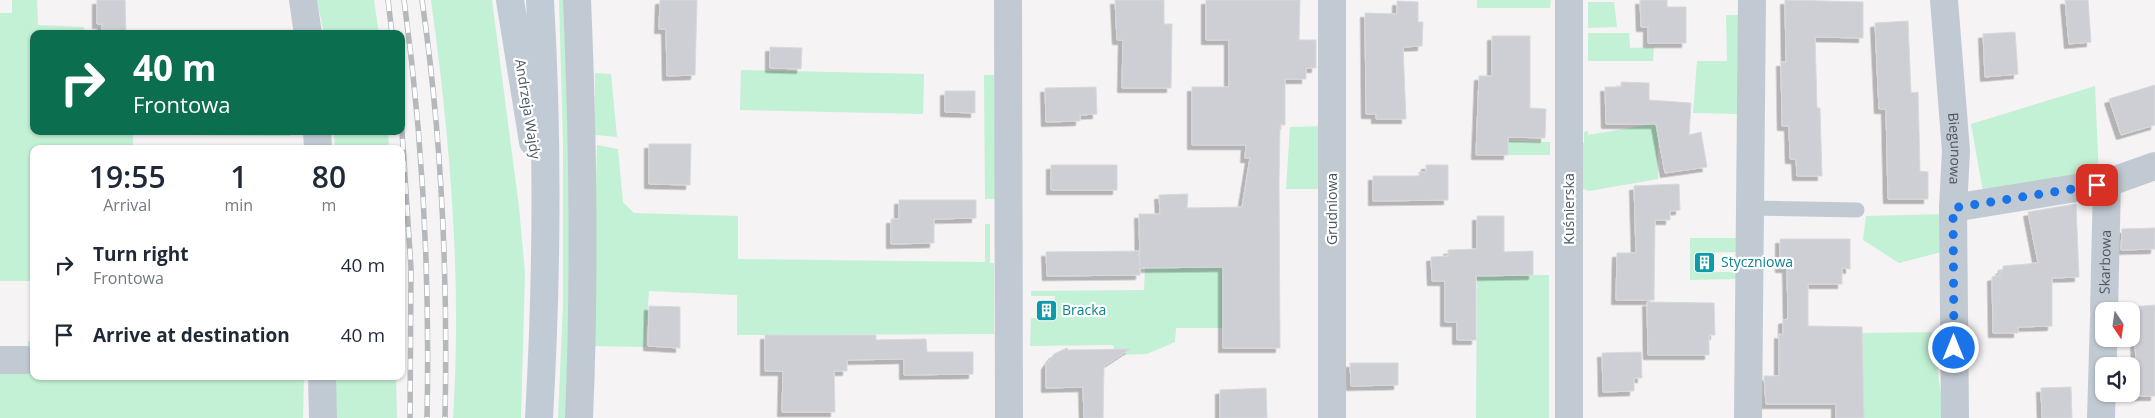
<!DOCTYPE html>
<html lang="en">
<head>
<meta charset="utf-8">
<style>
	:root { --surface:#fff; --page:#f2f2f3; --text:#1f2937; --muted:#747a83 }
	body { margin:0; font-family:"Open Sans",sans-serif; background:var(--page); color:var(--text); height:100vh; display:flex; flex-direction:column; font-size:19px; white-space:nowrap }
	* { box-sizing:border-box; margin:0 }
	p { font-size:16px; color:var(--muted) }
	.icon { flex:none; width:28px; height:28px; fill:none; stroke:currentColor; stroke-width:2; stroke-linecap:round; stroke-linejoin:round }
	.map { position:relative; flex:1; overflow:hidden }
	.details { position:absolute; left:30px; top:145px; width:375px; height:235px; display:flex; flex-direction:column; background:var(--surface); border-radius:10px; box-shadow:0 1px 4px #0004 }
	.details>* { flex:none }
	.top-card { position:absolute; left:30px; top:30px; width:375px; height:105px; border-radius:10px; box-shadow:0 1px 4px #0004; background:#0b6e4f; color:#fff; overflow:hidden }
	.needle { width:32px; rotate:167deg }
	.controls { position:absolute; left:2095px; top:302px; display:grid; gap:10px }
	.controls a { display:grid; place-items:center; width:45px; height:45px; border-radius:10px; background:var(--surface); box-shadow:0 1px 4px #0004; font-size:25px }
	.pin { position:absolute; display:grid; place-items:center; width:42px; height:42px; color:#fff; margin:-21px; border-radius:10px; box-shadow:0 2px 8px #0006 }
	.me { position:absolute; width:55px; margin:-28px; rotate:0deg; stroke-linejoin:round; filter:drop-shadow(0 0 4px #0008) }
	.turn { display:flex; align-items:center; gap:18px; height:105px; padding:0 20px; font-size:22px }
	.turn .icon { width:65px; height:65px; stroke-width:2.5 }
	.turn b { display:block; font-size:35px; line-height:42px }
	.eta { display:flex; justify-content:space-evenly; align-items:center; height:85px; text-align:center }
	.eta b { font-size:30px; font-weight:600; line-height:35px }
	ul { padding:0; list-style:none }
	li { display:flex; align-items:center; gap:15px; height:70px; padding:0 20px }
	li div { flex:1 }
	li b { display:block; font-size:19px }
	li em { font-style:normal }
	.map>svg:first-child { display:block }
	.green { fill:#c3f1d5 }
	.building { fill:#cdcfd5; stroke:#d7d9de; filter:url(#shadow) }
	.lines { fill:none; stroke-linecap:round; stroke-linejoin:round }
	.service { stroke:#c1cad2; stroke-width:15 }
	.minor { stroke:#c1cad2; stroke-width:28 }
	.secondary { stroke:#c1cbd6; stroke-width:28 }
	.rail-casing { stroke:#b5b8bd; stroke-width:5.5 }
	.rail { stroke:#fff; stroke-width:4; stroke-dasharray:11; stroke-linecap:butt }
	.route { stroke:#1a73e8; stroke-width:9; stroke-dasharray:0 16.2 }
	.labels { text-anchor:middle; stroke-width:4.5; stroke-linejoin:round; paint-order:stroke }
	.street-label { font-size:14px; fill:#4a5661; stroke:#fff }
	.culture-label { font-size:14px; fill:#0d838f; stroke:#fff; text-anchor:start }
</style>
</head>
<body>
<div class="map">
<svg width="2155" height="418" viewBox="0 0 2155 418">
	<defs>
		<filter id="shadow"><feDropShadow dx="-4.5" dy="4.5" stdDeviation="0" flood-color="#0004"/></filter>
	</defs>
	<rect width="100%" height="100%" fill="#f5f3f3"/>
	<path class="green" d="M12,0H37L38,25L84,27V34H34V131H133V149H34V281H0V13H12Z
		M317,0H374L379,34H324Z
		M431,0H492L519,207L525,273L521,418H453C462,278 450,138 431,0Z
		M559,0H568L573,99L568,418H558L563,306V144Z
		M1477,0H1551L1550,8H1477Z
		M1588,2H1614L1617,27L1588,28Z
		M1726,15H1738V114L1693,113L1697,61H1727Z
		M1588,33H1629L1630,48L1654,47L1653,61H1588Z
		M741,70L924,74L923,114L740,110Z
		M595,73L611,74L617,137L595,135Z
		M984,75H994L996,199H985Z
		M2095,86L2099,176L1983,192L1971,124Z
		M1658,123V179L1589,191L1583,189L1581,143H1584V132L1588,131V135Z
		M1324,126L1322,189H1286L1290,127Z
		M188,131H296L290,136L188,135Z
		M334,131H388L389,149H335Z
		M1508,141L1550,142V155H1508Z
		M597,145L618,149L623,202L634,213L738,216V259L985,262V224H990V263H994V334L737,335V295L649,291L645,347L592,346Z
		M1945,214V251L1899,263L1863,240L1866,216Z
		M1690,238H1738L1736,252L1695,253V272H1736V279L1690,280Z
		M1223,267V328H1176L1175,342L1147,354L1116,355L1113,345L1030,346L1031,318H1054L1055,296H1031V291L1144,290L1145,268Z
		M1549,275V418H1476L1477,276Z
		M1944,332C1931,367 1941,384 1945,418H1864L1862,333Z
		M28,341H34V376H304L303,418H0V372H27Z
		M333,376H396L397,418H333Z"/>
	<path class="building" d="M97,0H125L126,34H102V24H97Z
		M660,0H697L695,75L667,76L666,29H659Z
		M1115,0H1164V24H1172L1171,88H1122L1123,40H1117Z
		M1206,0H1300L1299,40H1316V68H1306V79H1285V125H1280L1279,183L1280,348H1223V267L1140,268V275L1047,276L1046,252L1139,251L1140,266L1139,214H1160L1159,195L1188,194L1187,208L1242,207L1250,158H1245L1246,145H1192V87H1229V40H1206Z
		M1640,0H1667V7H1686V43H1648V27H1641Z
		M1785,0L1863,2V38L1815,37L1817,108H1820L1822,176H1797L1796,159H1790L1789,126H1782L1781,62H1786Z
		M2065,0H2088L2091,42L2069,44Z
		M1397,1L1418,2V22H1423L1422,46L1403,47L1406,119H1376V114H1366L1365,13L1397,14Z
		M1908,21L1911,93L1918,92L1920,171L1928,172V199H1888L1886,109H1879L1875,23Z
		M2015,32L2018,74L1985,77L1983,34Z
		M1492,36H1530V108L1546,109L1545,138L1508,137V155H1476L1479,76H1492Z
		M770,47L802,48L801,69L770,68Z
		M1621,82L1649,83V100L1691,103L1689,135L1701,132L1707,167L1665,173L1656,124H1606L1605,87H1621Z
		M2155,85V125L2121,135L2109,99Z
		M1096,87L1097,114L1080,115V121L1046,122L1045,88Z
		M945,91H975V113L945,112Z
		M649,144H691L690,185L649,184Z
		M1051,165H1117V190H1051Z
		M1426,165H1448V200L1373,201V176H1419V172H1426Z
		M1679,184L1680,210L1670,211V220H1655L1654,300H1616L1617,253H1636L1634,186Z
		M899,200H976V218L934,219V243L891,244V219H899Z
		M2076,204L2079,277L2052,278V326L2018,327V333H1993L1992,277L2000,275V270H2003V266L2038,263L2028,212Z
		M1477,216H1504V252L1533,251V275L1476,276V340H1457V322H1445V281H1432L1431,257L1448,256V250L1477,249Z
		M2155,228V249L2121,250L2122,229Z
		M1780,239H1850V269L1842,268V284H1808V326L1862,327L1864,418H1836V404H1766L1764,376H1779V334L1783,335V320L1788,319L1787,268H1780Z
		M1647,302L1714,303L1715,335H1709V355H1648Z
		M2155,305V396H2137L2135,338H2133L2131,307Z
		M649,306L680,307V348L648,346Z
		M765,335H876V340L926,339L927,352H973V374L904,375V359L847,360V371H834L835,412H782L783,371H765Z
		M1067,348L1068,350L1130,349L1104,366L1103,418H1084L1083,387L1046,388V365L1054,354Z
		M1641,352L1642,378H1634V391L1603,392L1602,353Z
		M1350,363H1398V385L1351,386Z
		M2071,387L2072,418H2042L2041,388Z
		M1266,388L1267,418H1220V390Z"/>
	<g class="lines">
		<path class="service" d="M1750,208L1857,210"/>
		<g class="minor">
			<path d="M303,0L308,34"/>
			<path d="M577,0C583,139 585,279 579,418"/>
			<path d="M1008,0L1009,418"/>
			<path id="s1" d="M1944,0L1956,151L1953,208L1955,418"/>
			<path d="M317,131L318,149"/>
			<path d="M1953,208L2107,183L2155,166"/>
			<path id="s2" d="M2104,311L2107,183"/>
			<path d="M0,360H26"/>
			<path d="M322,376L323,418"/>
			<path d="M1332,418V0"/>
			<path d="M1569,418V0"/>
			<path d="M1748,418L1752,0"/>
			<path d="M2101,418L2104,319"/>
		</g>
		<path class="secondary" d="M510,0L533,142
			M539,418C547,279 548,139 540,0"/>
		<defs>
			<path id="rail" d="M388,0L392,34
				M404,0C423,139 430,278 427,418
				M422,0C442,138 448,279 445,418
				M401,117L411,268L410,418"/>
		</defs>
		<use href="#rail" class="rail-casing"/>
		<use href="#rail" class="rail"/>
	</g>
	<g class="lines">
		<path class="route" d="M1954,348L1953,208L2097,185"/>
	</g>
	<defs>
		<symbol id="building-square" viewBox="-11 -11 22 22"><rect x="-9" y="-9" width="18" height="18" rx="4" fill="#0f9aa8" stroke="#fff"/><path d="M-4-6H4V6H1V3H-1V6H-4ZM-2.5-4.3h1.7v1.8h-1.7ZM.8-4.3h1.7v1.8H.8ZM-2.5-1h1.7V.8h-1.7ZM.8-1h1.7V.8H.8Z" fill="#fff"/></symbol>
	</defs>
	<g fill-rule="evenodd">
		<use href="#building-square" x="1692" y="250" width="25" height="25"/>
		<use href="#building-square" x="1034" y="298" width="25" height="25"/>
	</g>
	<g class="labels">
		<g class="street-label">
			<text transform="translate(528 109) rotate(81)" y="5">Andrzeja Wajdy</text>
			<text dy="5" stroke="none"><textPath href="#s1" startOffset="149">Biegunowa</textPath></text>
			<text transform="translate(1332 209) rotate(-90)" y="5">Grudniowa</text>
			<text transform="translate(1569 209) rotate(-90)" y="5">Kuśnierska</text>
			<text dy="5" stroke="none"><textPath href="#s2" startOffset="49">Skarbowa</textPath></text>
		</g>
		<g class="culture-label">
			<text x="1721" y="267">Styczniowa</text>
			<text x="1062" y="315">Bracka</text>
		</g>
	</g>
</svg>
<div class="controls">
<a><svg class="needle" viewBox="-14 -14 28 28"><path d="M0-13l5 13h-10z" fill="#e53935"/><path d="M0 13l5-13h-10z" fill="#747a83"/></svg></a>
<a><svg class="icon" aria-label="sound" viewBox="0 0 24 24"><path d="M4 9h4l5-4v14l-5-4H4zM17 9q2 3 0 6"/></svg></a>
</div>
<div class="pin" style="left:2097px;top:185px;background:#d93025"><svg class="icon" aria-label="arrive" viewBox="0 0 24 24"><path d="M6 21V4h12l-3 4 3 4H6"/></svg></div>
<svg class="me" style="left:1954px;top:348px" viewBox="-20 -20 40 40"><circle r="17" fill="#1a73e8" stroke="#fff" stroke-width="3"/><path d="M0-11L8 9 0 5-8 9z" fill="#fff"/></svg>
<div class="top-card">
<div class="turn"><svg class="icon" aria-label="right" viewBox="0 0 24 24"><path d="M7 20v-9h11M14 6l5 5-5 5"/></svg><div><b>40 m</b>Frontowa</div></div>
</div>
<section class="details">
<div class="eta">
<div><b>19:55</b><p>Arrival</p></div>
<div><b>1</b><p>min</p></div>
<div><b>80</b><p>m</p></div>
</div>
<ul>
<li><svg class="icon" aria-label="right" viewBox="0 0 24 24"><path d="M7 20v-9h11M14 6l5 5-5 5"/></svg><div><b>Turn right</b><p>Frontowa</p></div><em>40 m</em></li>
<li><svg class="icon" aria-label="arrive" viewBox="0 0 24 24"><path d="M6 21V4h12l-3 4 3 4H6"/></svg><div><b>Arrive at destination</b></div><em>40 m</em></li>
</ul>
</section>
</div>
</body>
</html>
